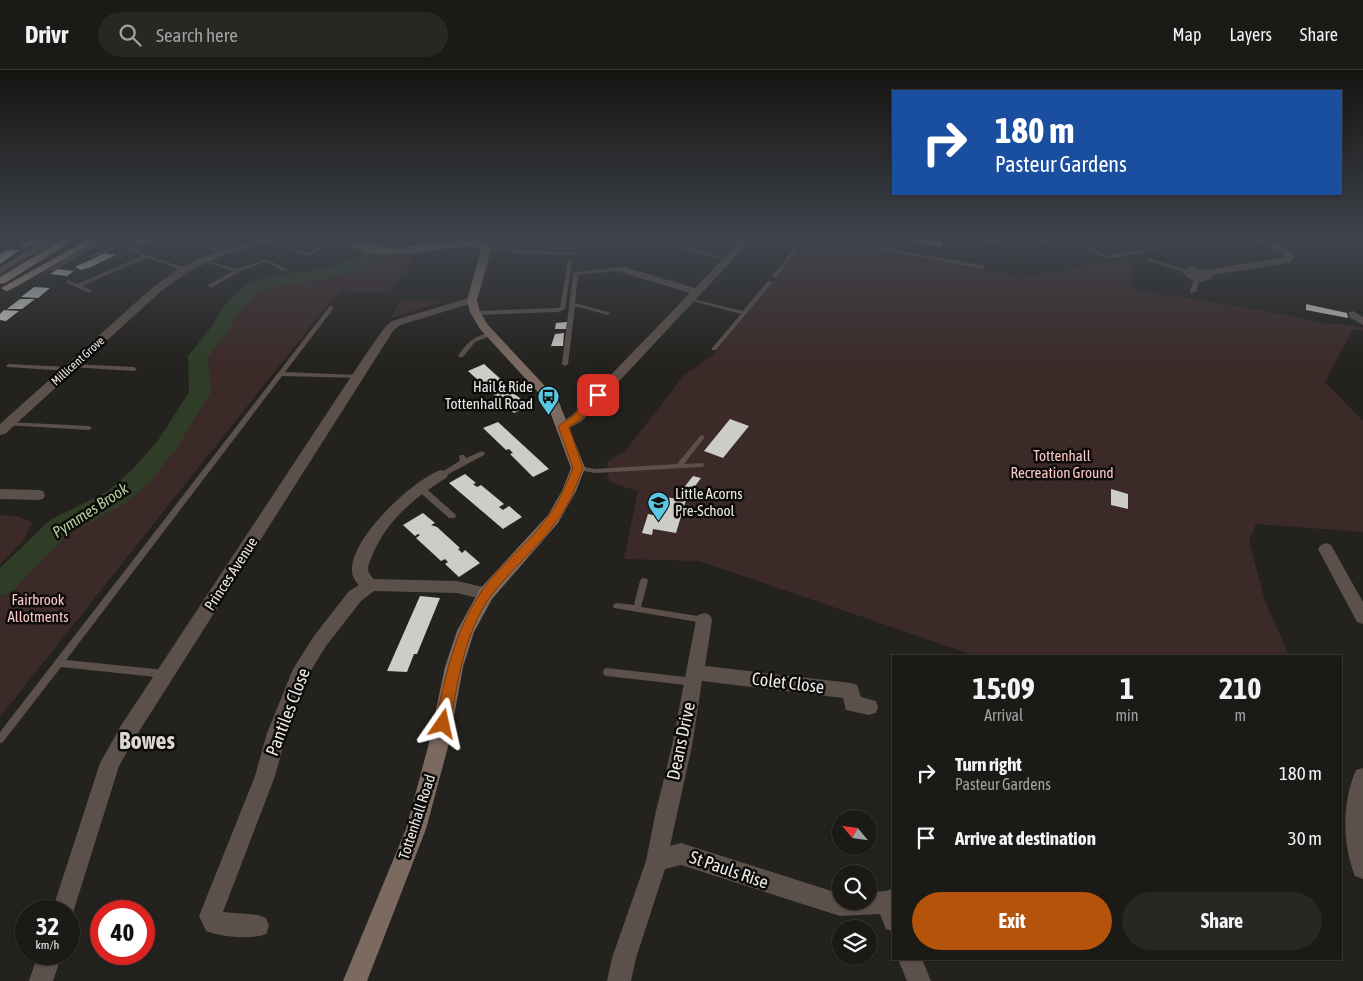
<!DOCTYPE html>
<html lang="en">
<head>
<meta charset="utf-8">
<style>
	:root { --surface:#1b1a16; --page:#282723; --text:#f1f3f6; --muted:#a0a1a1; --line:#393835; --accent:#b45309 }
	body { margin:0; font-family:"Asap Condensed",sans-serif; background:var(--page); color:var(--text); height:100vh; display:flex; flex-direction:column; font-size:19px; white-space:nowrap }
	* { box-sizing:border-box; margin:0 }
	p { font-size:16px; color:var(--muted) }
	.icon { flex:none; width:28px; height:28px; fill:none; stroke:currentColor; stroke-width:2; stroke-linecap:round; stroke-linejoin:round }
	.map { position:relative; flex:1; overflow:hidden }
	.panel { position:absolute; left:892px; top:585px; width:450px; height:305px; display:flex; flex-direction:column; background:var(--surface); border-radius:0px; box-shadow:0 1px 4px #0004,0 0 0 1px var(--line) }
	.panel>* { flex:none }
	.guide { position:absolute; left:892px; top:20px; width:450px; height:105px; border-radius:0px; box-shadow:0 1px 4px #0004,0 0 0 1px var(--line); background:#1a4fa0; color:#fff; overflow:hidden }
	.needle { width:32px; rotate:299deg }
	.controls { position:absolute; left:832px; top:740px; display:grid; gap:10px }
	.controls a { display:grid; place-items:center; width:45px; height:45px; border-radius:50%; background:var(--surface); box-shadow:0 1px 4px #0004,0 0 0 1px var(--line); font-size:25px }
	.speed { position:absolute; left:15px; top:830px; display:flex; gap:10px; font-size:25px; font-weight:700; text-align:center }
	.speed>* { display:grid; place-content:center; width:65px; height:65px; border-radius:50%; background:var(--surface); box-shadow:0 1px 4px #0004,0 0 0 1px var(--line); line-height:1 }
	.speed small { font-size:12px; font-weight:400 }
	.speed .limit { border:8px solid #d22; background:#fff; color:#111 }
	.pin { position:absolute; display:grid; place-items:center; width:42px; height:42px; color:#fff; margin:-21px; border-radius:10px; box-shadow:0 2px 8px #0006 }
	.me { position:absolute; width:55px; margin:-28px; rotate:11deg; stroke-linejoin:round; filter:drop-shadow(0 0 4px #0008) }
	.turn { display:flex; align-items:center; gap:18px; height:105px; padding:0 20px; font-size:22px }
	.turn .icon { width:65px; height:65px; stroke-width:2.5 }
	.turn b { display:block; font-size:35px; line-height:42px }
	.eta { display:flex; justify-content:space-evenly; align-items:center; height:85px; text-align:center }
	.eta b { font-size:30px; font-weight:700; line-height:35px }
	.primary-button { display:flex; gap:10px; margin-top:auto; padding:10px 20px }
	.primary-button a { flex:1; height:58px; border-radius:30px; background:var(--accent); color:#fff; font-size:20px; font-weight:700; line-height:58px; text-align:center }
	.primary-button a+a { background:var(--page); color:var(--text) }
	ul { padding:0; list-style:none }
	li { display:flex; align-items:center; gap:15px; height:65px; padding:0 20px }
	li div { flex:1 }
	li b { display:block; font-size:19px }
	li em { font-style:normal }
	header { display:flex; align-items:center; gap:30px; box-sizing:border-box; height:70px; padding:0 25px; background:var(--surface); border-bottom:1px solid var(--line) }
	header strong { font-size:24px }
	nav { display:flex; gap:28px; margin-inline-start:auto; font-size:18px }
	.search { width:350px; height:45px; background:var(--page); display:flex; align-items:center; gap:12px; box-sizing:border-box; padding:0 18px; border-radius:28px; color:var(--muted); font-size:19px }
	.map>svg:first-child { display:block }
	.green { fill:#3c2a29 }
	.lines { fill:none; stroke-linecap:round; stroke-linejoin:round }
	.river { fill:#2f3d27; fill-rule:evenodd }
	.building { fill:#cdcdc7 }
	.lane { fill:#5c504a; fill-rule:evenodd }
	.street { fill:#5c504a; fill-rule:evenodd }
	.secondary { fill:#7c6a60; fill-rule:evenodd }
	.highway { fill:#ac9080; fill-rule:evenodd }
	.route { fill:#b45309; stroke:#753606 }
	.labels { text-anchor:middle; stroke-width:5; stroke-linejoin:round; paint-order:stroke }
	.far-street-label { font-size:12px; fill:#eae8e5; stroke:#0c0b0a }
	.poi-label { font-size:15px; fill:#eae8e5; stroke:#0c0b0a; text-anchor:end }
	.park-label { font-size:15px; fill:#f9c7c3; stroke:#0c0b0a }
	.street-label { font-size:15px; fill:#eae8e5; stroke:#0c0b0a }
	.water-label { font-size:16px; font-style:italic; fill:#afcc9e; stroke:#0c0b0a }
	.near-street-label { font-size:18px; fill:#eae8e5; stroke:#0c0b0a }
	.near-district-label { font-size:24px; font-weight:bold; fill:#dbd7d2; stroke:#0c0b0a }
</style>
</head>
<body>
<header>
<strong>Drivr</strong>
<div class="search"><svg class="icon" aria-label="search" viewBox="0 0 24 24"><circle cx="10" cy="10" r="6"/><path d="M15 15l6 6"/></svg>Search here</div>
<nav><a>Map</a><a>Layers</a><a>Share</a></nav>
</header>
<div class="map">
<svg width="1363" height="911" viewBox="0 0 1363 911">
	<rect width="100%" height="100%" fill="#24221e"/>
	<path class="green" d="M807,169L909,185L1022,208L1128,187L1136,193L1130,207L1131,217L1148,222L1265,241L1329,254L1336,253L1363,258V261L1353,259L1325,312L1363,351V462L1256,454L1249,471L1265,531L1289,586H976L699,491L624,489L638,421L609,412L607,392L626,380L684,305L714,284Z
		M417,183L390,223L341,221L333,231H331L0,647V522L63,459L120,429L136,418L148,405L172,377L206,319L203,287L243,228C270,208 304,213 335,203C348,199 372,186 382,185C393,183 405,185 417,183Z
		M401,230L439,231V233L389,249Z
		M0,445L17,446L32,452L24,470L0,494Z"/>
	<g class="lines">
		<path class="river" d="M391,169H411L409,173L356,201L325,209L275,216L257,223L240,241L228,262L208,287L211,322L176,379L151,411L126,433L68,464L10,523L0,526V498L50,450L108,421L133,399L159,369L189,322L188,286L212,256L225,234L245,215L271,206L324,199L344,193Z"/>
	</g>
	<path class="building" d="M33,169H42L27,177L20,176Z
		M135,169H153L139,175L133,172L139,170Z
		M899,169H932L931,170L935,171L936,169L944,170L940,177Z
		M7,180H20L0,194V184Z
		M105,183L116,185L91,197L81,200L75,197Z
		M58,199L74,201L67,206L50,204Z
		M34,217L50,218L38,228L21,227Z
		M20,229H35L22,239H7Z
		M1306,234L1347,243L1348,248L1306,240Z
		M4,240L19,241L6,251L0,250V244Z
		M567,252L566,259H555L556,253Z
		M564,263L563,276H551L555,264Z
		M484,294L506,314L503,315L530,336L514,343L468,301Z
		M730,349L749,356L723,388L704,381Z
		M498,352L549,399L533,407L510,384L513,383L509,379L506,380L483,358Z
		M465,404L476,413L473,414L477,417L481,415L504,434L499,437L503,440L509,436L522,447L503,459L449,413Z
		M693,406L701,408L690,423L682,420Z
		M1111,419L1128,424V439L1111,435Z
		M664,427L686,430L676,463L653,459L652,465L642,463L648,444L658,446Z
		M423,443L435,453L431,455L437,457L460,478L458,479L462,483L465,480L480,493L459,507L445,494L448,492L445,489L441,491L416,468L420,465L418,464L415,466L403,455Z
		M420,526L440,528L417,584H414L407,602L387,601Z"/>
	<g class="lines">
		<path class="lane" d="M4,169H9L0,173V170Z
			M102,169H107L53,201L48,200Z
			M131,169H136L125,174L148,185L188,199L183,200L146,188L82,216L91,220V222H87L65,212L68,210L77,214L142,186L121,176L91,188L87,187Z
			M185,169H190L198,171L205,169H210V170L202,173L225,182L221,183Z
			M266,169H270L308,183L326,174L330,175L308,186L266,171Z
			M361,169H367L351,174L349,173Z
			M690,169L694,170L688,178L730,190L728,191L683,180V179Z
			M801,169H805L777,207H773V205Z
			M833,169L982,195L985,197L982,199L835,171L833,170Z
			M1072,169H1077L1107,186L1156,178L1158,179L1156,180L1106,189Z
			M1205,169H1213L1188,174L1186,173Z
			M1338,169H1342L1341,177L1337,176Z
			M484,179L574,183L576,184L574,185L486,181L484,180Z
			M266,189L288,200L283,201L266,192L239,202L211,218L208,216L209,215L233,201L202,191L204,190L237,199Z
			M1147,189H1151L1190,201L1185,202L1147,191Z
			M568,190L572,191L565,239L559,242L476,245L473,243L476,241L558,238L560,237Z
			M621,197L623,198V200L578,205L575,233L611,243L608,245L575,236L568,294L565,296L563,295L562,294L573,204L576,202Z
			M1197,206L1200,208L1196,222L1191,223L1190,222L1194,208Z
			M768,211L773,212L716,280H712V278L741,244L689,230V228L743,241Z
			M331,236L333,237V239L285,302L357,305L360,307L359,308L282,306L66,590L165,600L168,601L169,604L168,607L165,608L61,597L3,672L0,673V662L329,237Z
			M491,262L494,264L493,265L475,272L463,287H459L458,286C468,271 474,267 491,262Z
			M9,294L69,297L72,299L69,301L7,297L6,296Z
			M72,294L134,297L137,299L134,301L70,297L69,296Z
			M7,352L89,356L92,358L89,360L5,355L4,354L5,353Z
			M702,365L705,367L684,394L703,393L704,395L703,397H701L595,403L578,400L575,398L578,396L595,399L677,394L700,366Z
			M482,381L485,383L484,385L443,407H441L437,405L458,392L460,390L459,387L460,385H464L466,388Z
			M416,415H422L455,444L456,446L455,448H449L416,419L415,417Z
			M644,508L647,509L648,511L641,537L704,547L707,548L708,550L707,552L704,553L614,538L613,536L614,534L617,533L634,535L640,511L641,509Z
			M607,598L694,608L697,609L699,612L697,615L694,616L607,606L604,605L603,602L604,599Z"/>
		<path class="street" d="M47,169H58L0,204V197Z
			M262,169H276L274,171L226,184L189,201L160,222L5,364L0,365V354L152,218L181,197L220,180Z
			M742,169H752L582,351L568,359H558L556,356L572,345L690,223L617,201V197H625L695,218Z
			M971,169C988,167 1005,172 1022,171C1036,171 1049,167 1062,169L1057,172L1022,177L976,172Z
			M1254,169C1269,169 1286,174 1295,187L1289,193L1212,205V208C1201,214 1190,212 1182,202L1191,196L1205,200L1285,187L1282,183L1255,171Z
			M472,227L476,228L477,230L476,232L400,255L393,261L136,666L119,696L71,849L69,850V841H52L100,693L122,654L364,287L385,257L392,251Z
			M1353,241L1363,247V255L1349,247V242Z
			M441,400L446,402L448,405L446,408C415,427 386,451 372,486C368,496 365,501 374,509L457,511L492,519L494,524L492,529L486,530L457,523L374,521L361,531L326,576L307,607L287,663L275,706L223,842L258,845L266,848L269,856L266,864C252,870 220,867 206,861L199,846L255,706L267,663L293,599L314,566L349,521L359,515C327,488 413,408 441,400Z
			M0,419L38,420L43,421L45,425L43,429L38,430L0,429Z
			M1326,473L1331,475L1363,532V554L1357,552L1318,479L1321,475Z
			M704,543L710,545L712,550L705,596L851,613L857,615L861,627L876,631L878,637L876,643L869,645L846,640L843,628L702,611L692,676L670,776L681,773L841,824V831H869V822L886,821L894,818V862L886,859L880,844L840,846L681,795L665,799L636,888L631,911H607L612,888L646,791L656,741L672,676L696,550L698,545Z
			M1363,698V809L1355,806C1342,774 1342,732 1356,700Z
			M38,884H62L53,911H29Z
			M898,889H922L931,911H907Z"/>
		<path class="secondary" d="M340,169H351L363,174L393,178L465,170H484L491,180L477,230L480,242L488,255L558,330L585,398L576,421L558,453L492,529L474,562L463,597L449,673L426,759L367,911H343L406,759L429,673L445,597L457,561L480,519L548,445L562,421L571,398L546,331L480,259L470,242L467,230L481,180L478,175C441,177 369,198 340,169Z"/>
		<path class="highway" d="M64,169H75L5,213L0,214V207Z
			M89,169H100L10,220L6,221L1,218Z"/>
	</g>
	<linearGradient id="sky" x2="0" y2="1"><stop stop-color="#141310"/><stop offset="0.57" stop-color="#3f444c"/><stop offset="1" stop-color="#3f444c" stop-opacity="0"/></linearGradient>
	<rect width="1363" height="296" fill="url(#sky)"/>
	<path class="route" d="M598,322L601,323V327L580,350L569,357L583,398C576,416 569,436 556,452C537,479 510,500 490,527C464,564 458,611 450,654L448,659L443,661L438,659L435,654C445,608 454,562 481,522C500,494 530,473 549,445C560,431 566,414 573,398L558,356L573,346L594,323Z"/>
	<defs>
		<symbol id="bus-pin" viewBox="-11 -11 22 30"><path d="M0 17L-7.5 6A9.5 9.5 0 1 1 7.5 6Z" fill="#59c8e4" stroke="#0c0b0a"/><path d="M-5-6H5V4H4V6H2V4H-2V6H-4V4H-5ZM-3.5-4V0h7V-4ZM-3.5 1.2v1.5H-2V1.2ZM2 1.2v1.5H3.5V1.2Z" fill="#111"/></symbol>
		<symbol id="school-pin" viewBox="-11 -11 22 30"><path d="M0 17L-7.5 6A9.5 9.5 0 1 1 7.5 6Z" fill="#59c8e4" stroke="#0c0b0a"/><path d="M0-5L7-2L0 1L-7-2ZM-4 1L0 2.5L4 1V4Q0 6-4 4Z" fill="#111"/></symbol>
	</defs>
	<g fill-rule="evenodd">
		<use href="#bus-pin" x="536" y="314" width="25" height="34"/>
		<use href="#school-pin" x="646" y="420" width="25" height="34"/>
	</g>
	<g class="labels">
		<g class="far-street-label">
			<text transform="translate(78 291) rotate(-42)" y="4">Millicent Grove</text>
		</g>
		<g class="poi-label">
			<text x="533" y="322">Hail &amp; Ride<tspan x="533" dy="17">Tottenhall Road</tspan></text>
			<text x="675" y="429" text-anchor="start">Little Acorns<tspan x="675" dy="17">Pre-School</tspan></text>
		</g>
		<g class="park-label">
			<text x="1062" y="391">Tottenhall<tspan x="1062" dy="17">Recreation Ground</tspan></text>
			<text x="38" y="535">Fairbrook<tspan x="38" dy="17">Allotments</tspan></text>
		</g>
		<g class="street-label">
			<text transform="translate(231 504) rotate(-57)" y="5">Princes Avenue</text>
			<text transform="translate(417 747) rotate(-72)" y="5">Tottenhall Road</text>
		</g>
		<g class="water-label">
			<text transform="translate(90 440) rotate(-33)" y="6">Pymmes Brook</text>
		</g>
		<g class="near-street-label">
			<text transform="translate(788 613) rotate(7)" y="6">Colet Close</text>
			<text transform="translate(288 642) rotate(-69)" y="6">Pantiles Close</text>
			<text transform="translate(681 671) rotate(-78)" y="6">Deans Drive</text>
			<text transform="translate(729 800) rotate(19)" y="6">St Pauls Rise</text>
		</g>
		<g class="near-district-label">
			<text x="147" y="679">Bowes</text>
		</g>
	</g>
</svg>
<div class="controls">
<a><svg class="needle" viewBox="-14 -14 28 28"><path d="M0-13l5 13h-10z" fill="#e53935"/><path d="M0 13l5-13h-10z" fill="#a0a1a1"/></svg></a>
<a><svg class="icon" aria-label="search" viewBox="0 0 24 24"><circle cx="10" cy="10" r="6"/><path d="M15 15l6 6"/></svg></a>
<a><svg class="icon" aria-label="layers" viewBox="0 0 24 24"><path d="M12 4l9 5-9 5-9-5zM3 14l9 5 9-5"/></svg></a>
</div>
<div class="speed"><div>32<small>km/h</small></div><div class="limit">40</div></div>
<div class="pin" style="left:598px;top:325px;background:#d93025"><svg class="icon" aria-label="arrive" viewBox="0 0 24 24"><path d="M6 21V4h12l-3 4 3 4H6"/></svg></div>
<svg class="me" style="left:443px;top:654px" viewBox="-20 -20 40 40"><path d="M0-17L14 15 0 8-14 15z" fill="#b45309" stroke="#fff" stroke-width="4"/></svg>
<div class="guide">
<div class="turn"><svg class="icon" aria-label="right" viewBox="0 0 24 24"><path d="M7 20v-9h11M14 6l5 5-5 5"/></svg><div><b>180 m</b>Pasteur Gardens</div></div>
</div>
<section class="panel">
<div class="eta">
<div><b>15:09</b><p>Arrival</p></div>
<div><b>1</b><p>min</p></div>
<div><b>210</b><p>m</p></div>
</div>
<ul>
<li><svg class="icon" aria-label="right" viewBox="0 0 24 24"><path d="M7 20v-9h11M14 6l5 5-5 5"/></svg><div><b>Turn right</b><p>Pasteur Gardens</p></div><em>180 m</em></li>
<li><svg class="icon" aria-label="arrive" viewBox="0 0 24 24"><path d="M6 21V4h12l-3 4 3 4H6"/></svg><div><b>Arrive at destination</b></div><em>30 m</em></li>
</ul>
<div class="primary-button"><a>Exit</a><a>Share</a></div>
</section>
</div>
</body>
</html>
